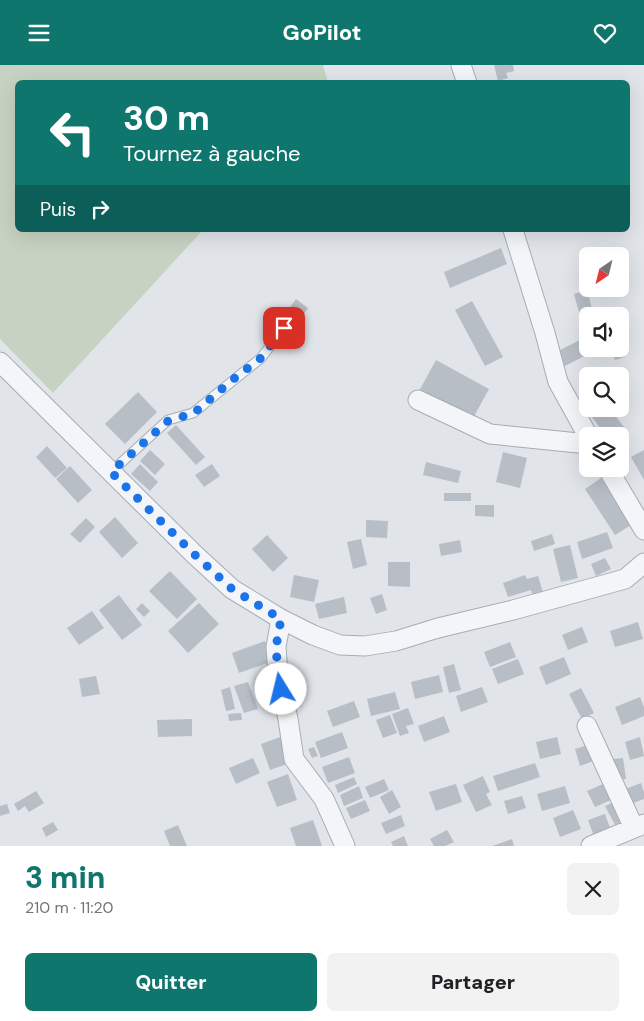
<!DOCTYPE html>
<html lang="fr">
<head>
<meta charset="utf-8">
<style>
	:root { --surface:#fff; --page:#f2f2f2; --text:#202124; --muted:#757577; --accent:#0f766e }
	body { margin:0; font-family:"DM Sans",sans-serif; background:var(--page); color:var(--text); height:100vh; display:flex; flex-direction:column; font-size:19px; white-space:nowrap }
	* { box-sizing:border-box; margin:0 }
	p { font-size:16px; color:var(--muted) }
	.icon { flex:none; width:28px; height:28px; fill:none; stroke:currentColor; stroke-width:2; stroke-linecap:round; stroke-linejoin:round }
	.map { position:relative; height:781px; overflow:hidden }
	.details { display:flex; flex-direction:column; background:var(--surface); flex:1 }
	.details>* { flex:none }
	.hud { position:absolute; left:15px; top:15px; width:615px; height:152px; border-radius:8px; box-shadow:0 5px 20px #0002; background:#0f766e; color:#fff; overflow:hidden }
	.needle { width:32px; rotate:215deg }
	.fabs { position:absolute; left:579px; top:182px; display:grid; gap:10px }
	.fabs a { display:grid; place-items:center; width:50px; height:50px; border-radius:8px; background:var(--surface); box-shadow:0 5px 20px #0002; font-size:25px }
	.pin { position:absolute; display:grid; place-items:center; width:42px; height:42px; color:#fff; margin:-21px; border-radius:10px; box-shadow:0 2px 8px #0006 }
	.me { position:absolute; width:55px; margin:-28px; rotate:351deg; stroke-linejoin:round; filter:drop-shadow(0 0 4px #0008) }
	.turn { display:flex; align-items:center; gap:18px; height:105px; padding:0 25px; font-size:22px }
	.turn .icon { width:65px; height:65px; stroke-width:2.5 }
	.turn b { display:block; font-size:35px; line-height:42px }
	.then { display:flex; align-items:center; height:48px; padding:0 25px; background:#0003; gap:10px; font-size:19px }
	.round { display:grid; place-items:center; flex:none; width:52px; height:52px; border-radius:8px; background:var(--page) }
	.overview { display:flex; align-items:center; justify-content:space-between; height:85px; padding:0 25px }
	h1 { font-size:30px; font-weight:800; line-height:38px; color:var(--accent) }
	.primary-button { display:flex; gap:10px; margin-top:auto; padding:10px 25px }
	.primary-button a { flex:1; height:58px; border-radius:8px; background:var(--accent); color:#fff; font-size:20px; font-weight:800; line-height:58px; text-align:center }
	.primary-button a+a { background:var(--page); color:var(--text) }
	header { display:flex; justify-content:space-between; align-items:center; height:65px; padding:0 25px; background:var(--accent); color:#fff; font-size:22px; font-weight:800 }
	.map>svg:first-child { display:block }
	.green { fill:#c7d3c2 }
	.building { fill:#b8bec6 }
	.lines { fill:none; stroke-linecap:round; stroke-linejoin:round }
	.service-casing { stroke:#a6acb4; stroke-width:11 }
	.minor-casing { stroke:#a6acb4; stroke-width:21 }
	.service { stroke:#f4f5f8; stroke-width:9 }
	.minor { stroke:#f4f5f8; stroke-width:19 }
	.route { stroke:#1a73e8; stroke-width:9; stroke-dasharray:0 16.2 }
</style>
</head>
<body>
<header><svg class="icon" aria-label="menu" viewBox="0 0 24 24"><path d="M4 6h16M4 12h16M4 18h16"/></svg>GoPilot<svg class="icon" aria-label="heart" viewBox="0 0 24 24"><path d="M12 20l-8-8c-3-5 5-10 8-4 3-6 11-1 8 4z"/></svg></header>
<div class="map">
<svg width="644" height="781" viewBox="0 0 644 781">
	<rect width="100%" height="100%" fill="#e1e5ea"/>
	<path class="green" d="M0,0H323L328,17L18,18V165H203L53,328L0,274Z"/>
	<path class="building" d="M494,0H513L514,6L506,8L508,13L498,16Z
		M501,183L507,199L450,223L444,207Z
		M587,225L594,251H588V264L584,265L574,229Z
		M296,234L308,243L296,260L283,252Z
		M472,236L503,292L485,301L455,245Z
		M588,271V284H598L563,302L556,287Z
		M620,276L625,292L615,295L611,284H620Z
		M436,295L489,324L472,355L419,326Z
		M624,309L629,318L620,323V311Z
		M138,327L157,347L125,379L105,359Z
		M595,344H610L624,362L611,371H606L589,348Z
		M176,360L205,392L196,400L167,368Z
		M47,381L67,403L55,413L36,392Z
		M150,385L165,399L155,410L140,396Z
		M644,385V415L631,392Z
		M503,387L527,393L520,423L496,417Z
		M426,397L461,406L458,418L423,410Z
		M140,399L158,417L150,426L131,409Z
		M212,399L220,411L204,422L195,410Z
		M70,401L92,425L78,438L56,414Z
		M601,413L631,460L615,470L585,424Z
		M444,428H471V436H444Z
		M475,440H494V452L475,451Z
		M115,452L138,478L122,493L99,467Z
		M86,453L95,462L80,478L70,469Z
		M366,455L388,456L387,473L366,472Z
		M607,467L613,483L582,494L577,477Z
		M552,469L555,479L534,486L531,476Z
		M267,470L288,493L273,507L252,484Z
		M361,474L367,500L353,504L347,477Z
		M460,475L462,487L441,491L439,479Z
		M570,480L578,513L561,517L553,484Z
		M605,493L611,504L596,511L591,499Z
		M388,497H410V522L388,521Z
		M170,506L197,534L177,554L149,526Z
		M294,510L319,515L314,537L290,532Z
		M525,510L527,514L538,511L545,534L534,537L531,525L508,532L503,518Z
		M382,529L387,545L376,549L370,533Z
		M119,530L142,560L122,575L99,545Z
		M344,532L347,548L319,554L315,539Z
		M142,538L150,546L144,552L136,544Z
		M199,538L219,559L188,588L168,566Z
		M92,546L104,563L79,580L67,563Z
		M638,557L643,574L615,582L610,566Z
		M582,562L588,577L568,585L562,570Z
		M265,576L273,596L239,608L232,588Z
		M510,577L516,592L490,602L484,587Z
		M564,592L571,609L546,620L539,602Z
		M518,594L524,609L498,619L492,604Z
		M454,599L461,625L449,628L443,602Z
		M439,610L443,627L415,634L411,617Z
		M96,611L100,629L82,632L79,614Z
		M248,617L258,644L244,648L234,621Z
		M230,622L235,644L226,646L221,625Z
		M482,622L488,637L461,647L456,631Z
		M581,623L594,648L582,654L569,629Z
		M395,627L400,644L371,651L367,634Z
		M640,632L644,642V651L622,660L615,642Z
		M354,636L360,652L333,662L327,646Z
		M408,643L414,659L406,661L409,668L400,671L392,649Z
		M241,648L242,655L229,656L228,649Z
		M390,650L397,668L383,673L376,655Z
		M444,651L450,667L424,677L418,661Z
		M192,654V671L158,672L157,655Z
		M342,667L348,683L321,693L315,677Z
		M280,672L290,698L270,705L261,679Z
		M557,672L561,689L540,694L536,677Z
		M640,672L644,691L630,695L625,677Z
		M591,679L596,695L580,701L575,684Z
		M314,682L318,691L312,693L308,684Z
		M349,692L355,708L328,718L322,702Z
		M253,693L260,708L236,719L229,703Z
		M623,693L626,714L615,715L613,694Z
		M535,698L540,712L498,726L493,711Z
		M288,709L297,735L277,742L267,717Z
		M483,711L490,727L486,729L492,740L476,747L463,720Z
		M354,712L357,719L338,728L335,720Z
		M384,714L389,725L370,733L365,722Z
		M641,718L644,727V734L625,741L620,726Z
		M456,719L462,737L436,746L429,727Z
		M603,719L611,735L595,742L587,726Z
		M359,721L363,733L344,741L340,730Z
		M565,721L570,738L542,746L537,729Z
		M392,725L401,742L389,749L380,732Z
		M36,726L44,738L29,747L25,741L18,746L14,739Z
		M522,731L526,743L508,749L504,736Z
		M365,735L370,746L351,754L346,743Z
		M616,736L625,754L615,760L605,741Z
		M7,739L10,748L0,751V741Z
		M573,745L581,764L560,772L553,753Z
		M605,749L610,763L593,769L588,755Z
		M401,750L405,761L386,769L381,758Z
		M313,755L322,781H296L290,763Z
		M53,757L58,765L46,772L42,763Z
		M178,760L187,781H170L164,766Z
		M447,765L454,777L445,781H434L430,774Z
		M404,771L408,781H393L391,777Z
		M512,774L514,781H492Z"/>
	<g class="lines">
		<defs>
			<path id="service" d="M111,407L168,355L193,348L261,293L284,263"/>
			<path id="minor" d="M461,0L467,18
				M513,165L545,268L558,317L588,371
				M0,297L194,489L232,524L281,554L313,570L340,580L365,581L396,576L438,563L513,545L625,514L644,498
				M418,335L490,369L588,379
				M608,404L644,465
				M281,554L276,582L278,608L288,654L294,694L324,734L345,781
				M587,661L634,763
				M591,781L644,759"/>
		</defs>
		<use href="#service" class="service-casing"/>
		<use href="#minor" class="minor-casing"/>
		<use href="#service" class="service"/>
		<use href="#minor" class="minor"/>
	</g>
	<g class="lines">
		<path class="route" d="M281,624L278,608L276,582L281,554L232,524L194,489L111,407L168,356L194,348L231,316L261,293L284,263"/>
	</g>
</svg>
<div class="fabs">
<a><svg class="needle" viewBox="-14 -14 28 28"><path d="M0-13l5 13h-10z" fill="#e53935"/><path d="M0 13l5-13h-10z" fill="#757577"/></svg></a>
<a><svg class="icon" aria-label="sound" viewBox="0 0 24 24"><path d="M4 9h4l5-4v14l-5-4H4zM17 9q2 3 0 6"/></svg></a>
<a><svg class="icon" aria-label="search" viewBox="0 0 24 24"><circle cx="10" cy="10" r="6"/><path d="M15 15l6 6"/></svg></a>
<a><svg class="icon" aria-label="layers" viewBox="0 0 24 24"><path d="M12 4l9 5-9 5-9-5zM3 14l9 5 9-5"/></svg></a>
</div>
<div class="pin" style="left:284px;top:263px;background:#d93025"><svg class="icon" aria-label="arrive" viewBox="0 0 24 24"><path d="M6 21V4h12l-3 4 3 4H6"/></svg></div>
<svg class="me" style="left:281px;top:624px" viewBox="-20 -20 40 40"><circle r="19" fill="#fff"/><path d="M0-13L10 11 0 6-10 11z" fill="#1a73e8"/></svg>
<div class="hud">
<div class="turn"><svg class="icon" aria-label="left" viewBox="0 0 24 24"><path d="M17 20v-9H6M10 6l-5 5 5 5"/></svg><div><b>30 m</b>Tournez à gauche</div></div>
<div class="then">Puis<svg class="icon" aria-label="right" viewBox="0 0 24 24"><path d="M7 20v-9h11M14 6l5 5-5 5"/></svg></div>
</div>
</div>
<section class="details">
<div class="overview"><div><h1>3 min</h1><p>210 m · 11:20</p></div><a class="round"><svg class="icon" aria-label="close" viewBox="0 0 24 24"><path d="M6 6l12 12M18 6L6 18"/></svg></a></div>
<div class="primary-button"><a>Quitter</a><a>Partager</a></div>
</section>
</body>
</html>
